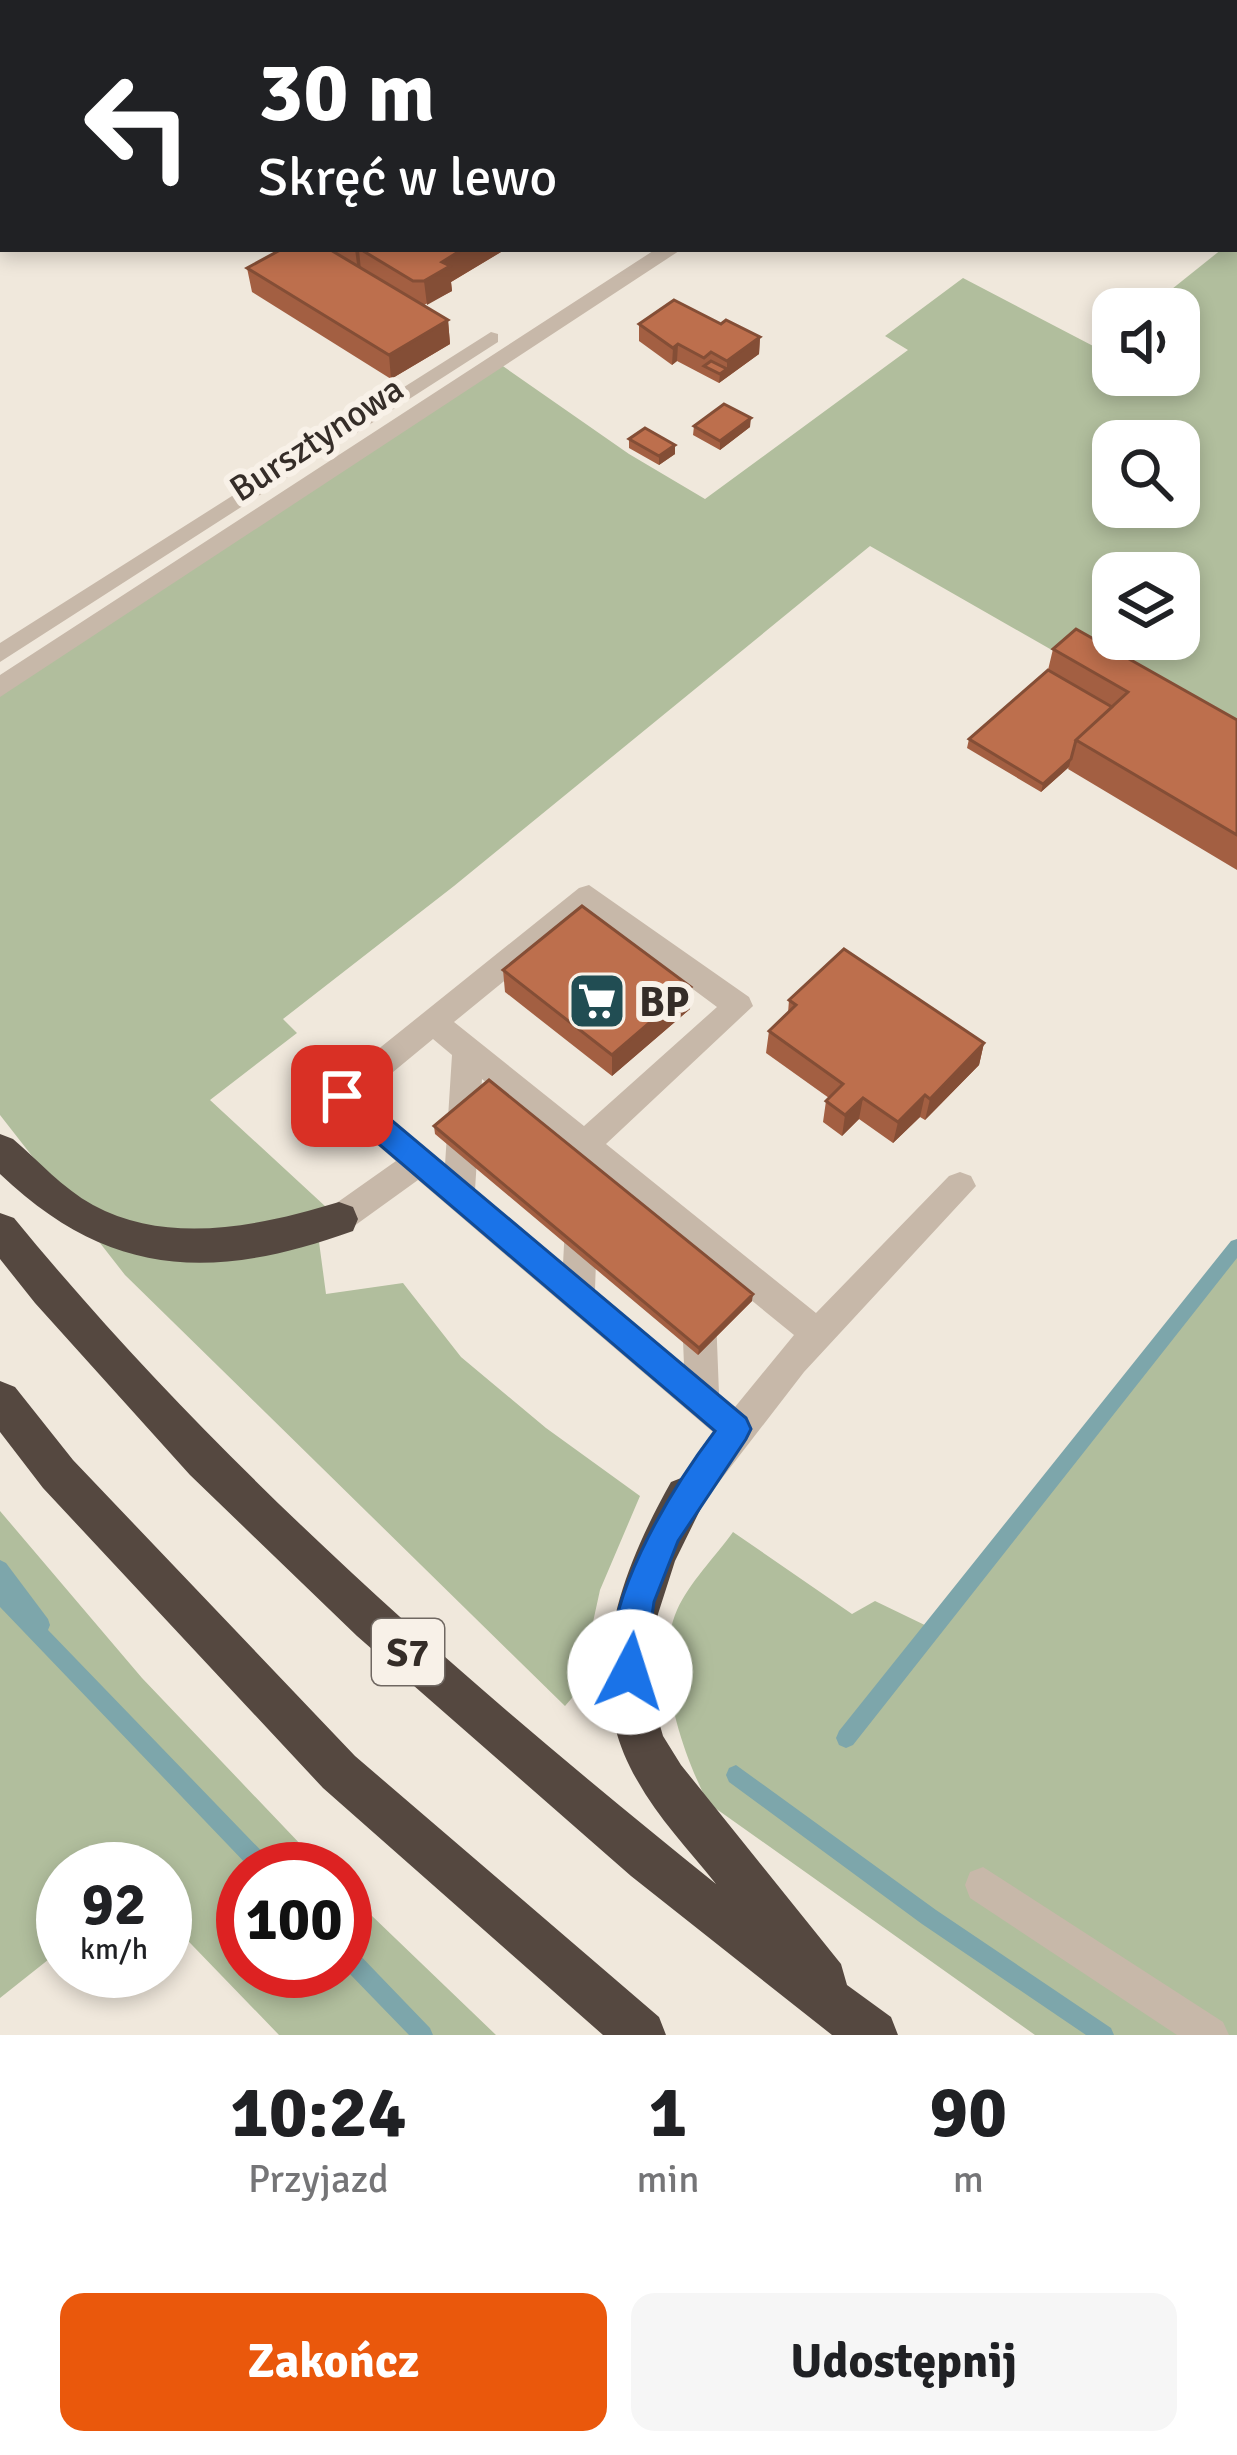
<!DOCTYPE html>
<html lang="pl">
<head>
<meta charset="utf-8">
<style>
	:root { --surface:#fff; --page:#f6f6f6; --text:#202124; --muted:#757577; --accent:#ea580c }
	body { margin:0; font-family:Signika,sans-serif; background:var(--page); color:var(--text); height:100vh; display:flex; flex-direction:column; font-size:45px; white-space:nowrap }
	* { box-sizing:border-box; margin:0 }
	p { font-size:39px; color:var(--muted) }
	.icon { flex:none; width:66px; height:66px; fill:none; stroke:currentColor; stroke-width:2; stroke-linecap:round; stroke-linejoin:round }
	.map { position:relative; height:2035px; overflow:hidden }
	.details { display:flex; flex-direction:column; background:var(--surface); flex:1 }
	.details>* { flex:none }
	.hud { position:absolute; left:0px; top:0px; width:1239px; height:252px; box-shadow:0 6px 18px #0003; background:#202124; color:#fff; overflow:hidden }
	.buttons { position:absolute; left:1092px; top:288px; display:grid; gap:24px }
	.buttons a { display:grid; place-items:center; width:108px; height:108px; border-radius:24px; background:var(--surface); box-shadow:0 6px 18px #0003; font-size:60px }
	.speed { position:absolute; left:36px; top:1842px; display:flex; gap:24px; font-size:60px; font-weight:700; text-align:center }
	.speed>* { display:grid; place-content:center; width:156px; height:156px; border-radius:50%; background:var(--surface); box-shadow:0 6px 18px #0003; line-height:1 }
	.speed small { font-size:30px; font-weight:400 }
	.speed .limit { border:18px solid #d22; background:#fff; color:#111 }
	.pin { position:absolute; display:grid; place-items:center; width:102px; height:102px; color:#fff; margin:-51px; border-radius:24px; box-shadow:0 6px 18px #0006 }
	.me { position:absolute; width:132px; margin:-66px; rotate:5deg; stroke-linejoin:round; filter:drop-shadow(0 0 9px #0008) }
	.turn { display:flex; align-items:center; gap:42px; height:252px; padding:0 60px; font-size:54px }
	.turn .icon { width:156px; height:156px; stroke-width:2.5 }
	.turn b { display:block; font-size:84px; line-height:102px }
	.eta { display:flex; justify-content:space-evenly; align-items:center; height:204px; text-align:center }
	.eta b { font-size:72px; font-weight:700; line-height:84px }
	.button { display:flex; gap:24px; margin-top:auto; padding:24px 60px }
	.button a { flex:1; height:138px; border-radius:24px; background:var(--accent); color:#fff; font-size:48px; font-weight:700; line-height:138px; text-align:center }
	.button a+a { background:var(--page); color:var(--text) }
	.map>svg:first-child { display:block }
	.green { fill:#b1be9d; fill-rule:evenodd }
	.lines { fill:none; stroke-linecap:round; stroke-linejoin:round }
	.stream { fill:#7da6ab; fill-rule:evenodd }
	.service { fill:#c7b8a9; fill-rule:evenodd }
	.minor { fill:#c7b8a9; fill-rule:evenodd }
	.motorway { fill:#554840; fill-rule:evenodd }
	.wall { fill:#a35f42 }
	.shaded-wall { fill:#844e36 }
	.building { fill:#bd6f4d; stroke:#844e36; stroke-width:3 }
	.route { fill:#1a73e8; stroke:#114b97; stroke-width:3 }
	.labels { text-anchor:middle; stroke-width:12; stroke-linejoin:round; paint-order:stroke }
	.far-street-label { font-size:36px; fill:#352d28; stroke:#f8f1e8 }
	.shield { fill:#f8f1e8; stroke:#706862; stroke-width:3 }
	.shield-label { font-size:39px; font-weight:bold; fill:#352d28 }
	.poi-label { font-size:42px; font-weight:bold; fill:#352d28; stroke:#f8f1e8; text-anchor:start }
</style>
</head>
<body>
<div class="map">
<svg width="1237" height="2035" viewBox="0 0 1237 2035">
	<rect width="100%" height="100%" fill="#f0e8dc"/>
	<path class="green" d="M1237,237V756L870,546L454,886L283,1019L297,1033L210,1100L339,1219L317,1227L326,1294L403,1283L461,1357L546,1428L640,1496L600,1590L578,1691L565,1706L125,1275L0,1115V688L497,362L629,454L705,499L908,350L885,336L963,278L1097,348L1113,336V375H1179V309H1147L1222,249H1236ZM1113,441H1179V507H1113ZM1113,573H1179V639H1113Z
		M1237,1246V2035H1035L708,1803C682,1752 652,1667 677,1610C689,1583 715,1557 733,1532L852,1614L875,1601L933,1629Z
		M0,1511L142,1678L324,1869H243V1971H345V1890L496,2035H279L165,1917V1869H63V1948L0,1998Z"/>
	<g class="lines">
		<path class="stream" d="M9,0H22L18,3H5Z
			M222,0H234L230,3H218Z
			M3,106V112L0,113V107Z
			M1237,1239V1258L853,1745L846,1748L839,1745L836,1738L839,1731L1231,1241Z
			M0,1560L6,1563L48,1619L50,1625L48,1630L272,1862L275,1869H251L0,1607Z
			M736,1765L936,1910L1111,2028L1114,2035H1086L922,1924L729,1782L726,1775L729,1768Z
			M345,1944L352,1947L430,2028L433,2035H409L345,1969Z"/>
		<path class="service" d="M3,221V233L0,234V222Z
			M491,332L498,334V342L0,662V643Z
			M983,1867L1223,2022L1229,2035H1177L970,1898L965,1885L970,1872Z"/>
		<path class="minor" d="M1236,68H1237V81H1236Z
			M656,249H682L0,697V675Z
			M589,885L749,997L753,1006L606,1144L816,1313L949,1176L960,1172L971,1176L976,1186L804,1372L699,1508L686,1513L673,1508L668,1496L714,1433L418,1180L350,1229L339,1233L328,1229L323,1219L328,1209L396,1161L331,1105L327,1096L331,1087L579,888ZM589,912L717,1007L584,1126L454,1022ZM433,1039L452,1055L445,1165L364,1096ZM482,1079L569,1151L563,1264L475,1190ZM599,1176L794,1335L735,1407L719,1394L716,1316L711,1305L699,1301L687,1305L682,1316L684,1365L595,1290Z"/>
		<path class="motorway" d="M0,1134L13,1139C39,1161 62,1188 93,1205C169,1246 260,1226 339,1202L353,1207L358,1219L353,1231C214,1281 110,1279 0,1174Z
			M0,1213L14,1218C219,1468 465,1682 716,1884C689,1850 658,1818 637,1780C579,1680 619,1575 671,1482L686,1476L701,1482L707,1496L675,1561L658,1614L651,1676L655,1708L663,1736L681,1765L841,1964L847,1985L891,2017L898,2035H832L631,1876L357,1636L190,1475L35,1303L0,1259Z
			M0,1381L15,1387L73,1460L355,1756L659,2017L666,2035H603L323,1788L43,1488L0,1432Z"/>
	</g>
	<path class="wall" d="M282,249H506L451,282L452,291L424,305L448,320L450,344L391,379L252,292L247,268Z
		M639,324H721L760,337L759,354L719,383L677,361L672,365L639,341Z
		M694,426L750,427L720,450L693,435Z
		M629,439L675,454L659,465L629,448Z
		M1053,649L1237,720V870L1068,769L1069,767L1041,792L967,748L969,739L1048,670Z
		M503,970L690,1009L612,1076L505,992Z
		M789,1000L984,1043L979,1065L925,1120L920,1117L893,1143L859,1119L842,1136L823,1122L826,1101L829,1098L766,1053L769,1031L788,1013Z
		M434,1126L752,1301L698,1355L435,1134Z"/>
	<path class="shaded-wall" d="M355,249H398L359,250L361,270L358,272Z
		M463,249H506L451,282L452,291L427,305L424,281L442,262Z
		M448,320L450,344L391,379L389,355Z
		M760,337L759,354L719,383L720,374L727,369V361Z
		M678,344L677,361L672,365L673,348Z
		M751,418L750,427L720,450V441Z
		M675,445V454L659,465V456Z
		M1071,759L1069,767L1041,792L1043,784Z
		M691,987L690,1009L612,1076V1055Z
		M984,1043L979,1065L925,1120L930,1099Z
		M925,1095L920,1117L893,1143L898,1122Z
		M863,1098L859,1119L842,1136L845,1115Z
		M753,1294L752,1301L698,1355L699,1348Z"/>
	<path class="building" d="M449,0H494L489,3H444Z
		M494,0H515L522,3H489Z
		M3,53V72L0,73V54Z
		M282,249H329L448,320L389,355L247,268Z
		M360,249H463L442,262L450,266L424,281H413Z
		M674,300L721,324L726,320L760,337L727,361L711,352L704,358L678,344L673,348L639,324Z
		M711,361L727,369L720,374L704,366Z
		M724,404L751,418L720,441L694,426Z
		M645,428L675,445L659,456L629,439Z
		M1076,629L1237,720V835L1076,740L1128,692L1053,649Z
		M1048,670L1112,707L1076,740L1071,759L1043,784L969,739Z
		M582,906L691,987L612,1055L503,970Z
		M844,949L984,1043L930,1099L925,1095L898,1122L863,1098L845,1115L826,1101L843,1084L769,1031L796,1005L789,1000Z
		M489,1080L753,1294L699,1348L434,1126Z"/>
	<path class="route" d="M342,1084L352,1087L746,1418L751,1429L746,1439L678,1541L654,1602L642,1684L630,1689L618,1684C590,1616 675,1484 715,1431L332,1104L328,1096L332,1087Z"/>
	<defs>
		<symbol id="supermarket-square" viewBox="-11 -11 22 22"><rect x="-9" y="-9" width="18" height="18" rx="4" fill="#214d53" stroke="#f8f1e8"/><path d="M-6-5.5h2.5l.6 2H6L4.5 2H-2.5L-4.4-4H-6ZM-1.5 3.2a1.3 1.3 0 1 0 .1 0ZM3 3.2a1.3 1.3 0 1 0 .1 0Z" fill="#fff"/></symbol>
	</defs>
	<g fill-rule="evenodd">
		<use href="#supermarket-square" x="564" y="968" width="66" height="66"/>
	</g>
	<g class="labels">
		<g class="far-street-label">
			<text transform="translate(316 438) rotate(-33)" y="13">Bursztynowa</text>
		</g>
		<rect class="shield" x="372" y="1619" width="72" height="66" rx="9"/>
		<g class="shield-label">
			<text x="408" y="1666">S7</text>
		</g>
		<g class="poi-label">
			<text x="639" y="1016">BP</text>
		</g>
	</g>
</svg>
<div class="buttons">
<a><svg class="icon" aria-label="sound" viewBox="0 0 24 24"><path d="M4 9h4l5-4v14l-5-4H4zM17 9q2 3 0 6"/></svg></a>
<a><svg class="icon" aria-label="search" viewBox="0 0 24 24"><circle cx="10" cy="10" r="6"/><path d="M15 15l6 6"/></svg></a>
<a><svg class="icon" aria-label="layers" viewBox="0 0 24 24"><path d="M12 4l9 5-9 5-9-5zM3 14l9 5 9-5"/></svg></a>
</div>
<div class="speed"><div>92<small>km/h</small></div><div class="limit">100</div></div>
<div class="pin" style="left:342px;top:1096px;background:#d93025"><svg class="icon" aria-label="arrive" viewBox="0 0 24 24"><path d="M6 21V4h12l-3 4 3 4H6"/></svg></div>
<svg class="me" style="left:630px;top:1672px" viewBox="-20 -20 40 40"><circle r="19" fill="#fff"/><path d="M0-13L10 11 0 6-10 11z" fill="#1a73e8"/></svg>
<div class="hud">
<div class="turn"><svg class="icon" aria-label="left" viewBox="0 0 24 24"><path d="M17 20v-9H6M10 6l-5 5 5 5"/></svg><div><b>30 m</b>Skręć w lewo</div></div>
</div>
</div>
<section class="details">
<div class="eta">
<div><b>10:24</b><p>Przyjazd</p></div>
<div><b>1</b><p>min</p></div>
<div><b>90</b><p>m</p></div>
</div>
<div class="button"><a>Zakończ</a><a>Udostępnij</a></div>
</section>
</body>
</html>
